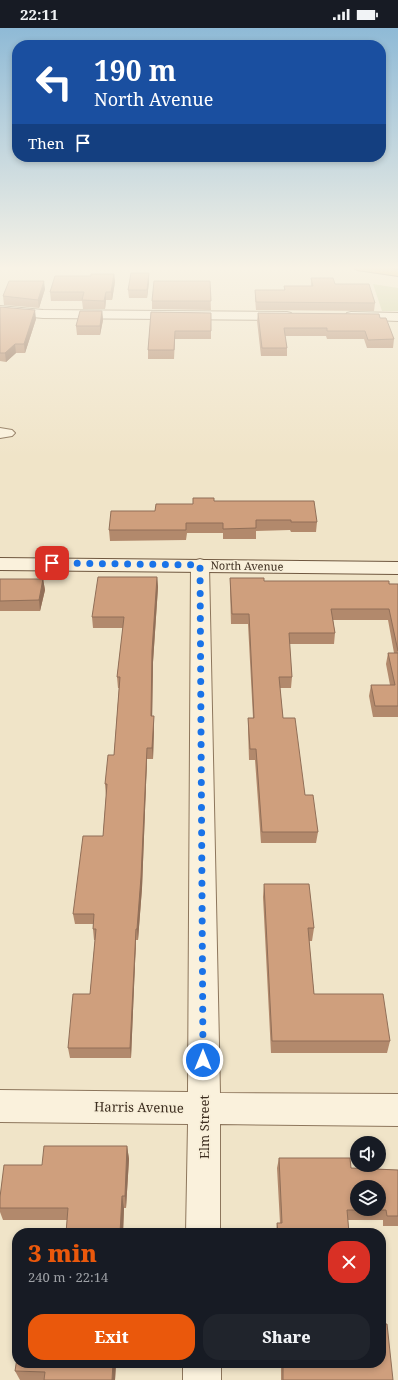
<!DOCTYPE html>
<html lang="en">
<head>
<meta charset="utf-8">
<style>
	:root { --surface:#171b24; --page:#20242c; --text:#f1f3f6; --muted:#9ea1a6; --accent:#ea580c }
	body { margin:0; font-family:"Noto Serif",serif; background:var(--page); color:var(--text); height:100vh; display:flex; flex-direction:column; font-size:15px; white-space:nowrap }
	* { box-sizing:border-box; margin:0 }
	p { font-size:13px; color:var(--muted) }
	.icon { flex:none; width:22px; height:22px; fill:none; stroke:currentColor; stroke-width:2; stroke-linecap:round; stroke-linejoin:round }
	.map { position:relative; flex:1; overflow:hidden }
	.panel { position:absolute; left:12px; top:1200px; width:374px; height:140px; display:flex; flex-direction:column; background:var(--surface); border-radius:16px; box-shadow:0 2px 6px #0003 }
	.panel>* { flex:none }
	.hud { position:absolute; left:12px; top:12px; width:374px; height:122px; border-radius:16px; box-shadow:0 2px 6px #0003; background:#1a4fa0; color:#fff; overflow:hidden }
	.controls { position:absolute; left:350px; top:1108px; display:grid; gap:8px }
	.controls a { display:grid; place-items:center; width:36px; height:36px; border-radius:50%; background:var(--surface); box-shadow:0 2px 6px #0003; font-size:20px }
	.pin { position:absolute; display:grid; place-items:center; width:34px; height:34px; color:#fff; margin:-17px; border-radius:8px; box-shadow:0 2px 6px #0006 }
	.me { position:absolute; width:44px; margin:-22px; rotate:0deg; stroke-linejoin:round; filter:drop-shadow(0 0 3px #0008) }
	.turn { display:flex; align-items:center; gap:14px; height:84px; padding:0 16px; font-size:18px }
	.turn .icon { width:52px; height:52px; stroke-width:2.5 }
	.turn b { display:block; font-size:28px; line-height:34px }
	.then { display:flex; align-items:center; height:38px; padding:0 16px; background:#0003; gap:8px; font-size:15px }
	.round { display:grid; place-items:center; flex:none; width:42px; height:42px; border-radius:16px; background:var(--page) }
	.summary { display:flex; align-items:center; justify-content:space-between; height:68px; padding:0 16px }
	h1 { font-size:24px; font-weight:800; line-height:30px; color:var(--accent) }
	.button { display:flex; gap:8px; margin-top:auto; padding:8px 16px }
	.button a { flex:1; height:46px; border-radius:16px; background:var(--accent); color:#fff; font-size:16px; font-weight:800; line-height:46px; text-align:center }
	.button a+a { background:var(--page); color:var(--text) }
	.status { display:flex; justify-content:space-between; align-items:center; height:28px; padding:0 20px; background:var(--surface); direction:ltr }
	.status svg { height:11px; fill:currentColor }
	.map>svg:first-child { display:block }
	.green { fill:#c9cf9b }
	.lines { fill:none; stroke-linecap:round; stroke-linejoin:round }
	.street-casing { stroke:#8d765c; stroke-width:2 }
	.secondary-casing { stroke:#6f573f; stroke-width:2 }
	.highway-casing { stroke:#5b4430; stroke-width:2 }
	.street { fill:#faf1dc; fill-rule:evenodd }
	.secondary { fill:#faf1dc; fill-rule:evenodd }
	.highway { fill:#e0a458; fill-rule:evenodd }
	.wall { fill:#b2896c }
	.shaded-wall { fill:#916f58 }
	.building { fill:#cf9f7d; stroke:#916f58; fill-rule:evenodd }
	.route { stroke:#1a73e8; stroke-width:7; stroke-dasharray:0 12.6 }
	.labels { text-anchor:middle; stroke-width:3; stroke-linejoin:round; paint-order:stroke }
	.street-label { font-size:11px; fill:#3d2e20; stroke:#f7eed8 }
	.near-street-label { font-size:13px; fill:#3d2e20; stroke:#f7eed8 }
</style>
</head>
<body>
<div class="status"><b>22:11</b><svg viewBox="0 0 49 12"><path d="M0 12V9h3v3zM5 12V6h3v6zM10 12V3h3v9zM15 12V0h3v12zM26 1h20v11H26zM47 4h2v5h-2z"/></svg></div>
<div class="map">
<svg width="398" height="1352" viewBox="0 0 398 1352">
	<rect width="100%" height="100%" fill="#f0e4c8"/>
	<path class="green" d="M373,256L398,260V283H382Z"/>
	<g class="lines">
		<defs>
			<path id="street" d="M0,278L43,282L287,284L291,285L293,288L291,291L287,292L43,290L0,286Z
				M351,284L398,285V293L347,291L345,288L347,285Z
				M0,400L12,402L15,405L12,408L0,410Z
				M200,531L207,533L209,537L220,1065L398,1066V1098L220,1096V1205H186L188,1096L0,1094V1062L188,1064L191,537L193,533Z
				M183,1335H221V1352H183Z"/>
			<path id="secondary" d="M0,530L398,534V546L0,542Z"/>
			<path id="highway" d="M352,239H383L398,242V248L357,242Z"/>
		</defs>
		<use href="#street" class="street-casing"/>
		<use href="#secondary" class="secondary-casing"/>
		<use href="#highway" class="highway-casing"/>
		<use href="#street" class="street"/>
		<use href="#secondary" class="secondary"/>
		<use href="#highway" class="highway"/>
	</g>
	<path class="wall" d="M114,246L115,254L112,272H106L105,281H83L82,273H51L50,264L91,248Z
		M311,250L335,256L375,275L374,283L256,282L255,270V262H284V258H311Z
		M210,253L211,282L152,281V273Z
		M149,254L147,270H129L128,262Z
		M45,261L39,280L4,277L3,268Z
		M0,279L36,291L25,325H16L6,334L0,333Z
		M102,283L103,292L100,307H77L76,298Z
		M151,284L211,285V311H175L174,331H148V322Z
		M258,285L380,290L394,311L393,320H367L364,311H327L326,308H285L287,320V328H261L257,293Z
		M214,473L317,494L316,504H291L290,502L256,503V511H223V505H187L186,512L110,513L109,502L193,476Z
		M157,549L158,559L153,634L152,688L154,699L153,731H147L142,860L138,912H136L131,1030H70L68,1020L90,966L95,912H94L93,901V896H75L73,886L103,808L106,768L105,756L114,727L119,660H118L117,649L123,600H93L92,589Z
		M230,550L264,553L398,556V689H373L369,668L371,657H390L386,636L388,625H394L388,592H333L335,605L334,616H289L292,649L291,660H280L283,690L305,767L318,804L316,815H261L255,732H249L248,701V690H253L248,596H231L230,561Z
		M0,551H43L45,562L40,583H0Z
		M264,856L314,900L312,913H309L314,966L390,1013L387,1025H271L263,869Z
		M127,1118L129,1131L126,1180H124L123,1205H66L67,1192H3L0,1184V1169L42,1137Z
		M279,1130L351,1140L398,1142V1198H383V1192H348L349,1205H276L277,1195H280L277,1140Z
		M116,1335L115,1352H20L15,1343Z
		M281,1335H381L393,1352H281Z"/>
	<path class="shaded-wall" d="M149,245V254L147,270V262Z
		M114,246L115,254L112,272L111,264Z
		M44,253L45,261L39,280L38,272Z
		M106,264V272L105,281L104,273Z
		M35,282L36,291L25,325L24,316Z
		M102,283L103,292L100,307V298Z
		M15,316L16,325L6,334L5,325Z
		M157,549L158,559L153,634L152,699L151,688L152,623Z
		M43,551L45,562L40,583L39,572Z
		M154,688V699L153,731L152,720Z
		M147,720V731L142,860L138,912L137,901Z
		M136,901V912L131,1030L130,1020Z
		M127,1118L129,1131L126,1180L125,1168Z
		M122,1168L124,1180L123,1205H120Z
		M113,1335H116L115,1352H112Z"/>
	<path class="building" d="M131,245H149L147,262H128Z
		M91,246H114L111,264H106L104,273L82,272L84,264H50L55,248H91Z
		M311,250H333L335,256H369L375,275L256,274L255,262H285L284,258H313Z
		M9,253H44L38,272L3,268Z
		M154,253H210L211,273H152Z
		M0,279L35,282L24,316H15L5,325H0Z
		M80,283H102L100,298H76Z
		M151,284L211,285V303H175L174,322H148Z
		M258,285L379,286L380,290H386L394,311L368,312L365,303H327V300H284L287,320H262Z
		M193,470H214V473H314L317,494H291V492H256V500L223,501V495H186V502H109L111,483H155L156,476H193Z
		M98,549H157L152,623L151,688H154L152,720H147L141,849L137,901H136L130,1020H68L73,966H90L96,901H93L94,886H73L83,808H103L107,756H105L108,727H114L120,649H117L124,589H92Z
		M230,550H264V553H389V556H398V623L389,581H331L335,605H289L292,649H279L283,690H295L305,767H313L318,804H262L256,721H250L248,690H254L249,586H232Z
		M0,551H43L39,572L0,573Z
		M388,625H398V678H375L371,657H395Z
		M264,856H309L314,900H308L314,966H383L390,1013H272Z
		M44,1118H127L125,1168H122L120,1205H66L68,1180H0V1169L4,1137H42Z
		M279,1130H350L351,1140L398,1142V1188H387L386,1182H347L349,1205H278L277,1195H282ZM357,1159H379V1181H357Z
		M381,1296H387L393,1352H283V1335H381Z
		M17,1330V1335H113L112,1352H44L45,1344L15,1343Z"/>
	<linearGradient id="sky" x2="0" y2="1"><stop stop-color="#8fbad6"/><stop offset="0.56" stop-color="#f8f3e6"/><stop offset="1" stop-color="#f8f3e6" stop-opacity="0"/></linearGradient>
	<rect width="398" height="429" fill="url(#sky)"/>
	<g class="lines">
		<path class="route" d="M52,535L200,537L203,1032"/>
	</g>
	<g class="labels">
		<g class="street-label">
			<text transform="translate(247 538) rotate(1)" y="4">North Avenue</text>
		</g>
		<g class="near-street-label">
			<text transform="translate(139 1079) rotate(1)" y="5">Harris Avenue</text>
			<text transform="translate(204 1099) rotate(-90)" y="5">Elm Street</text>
		</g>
	</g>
</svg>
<div class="controls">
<a><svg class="icon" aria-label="sound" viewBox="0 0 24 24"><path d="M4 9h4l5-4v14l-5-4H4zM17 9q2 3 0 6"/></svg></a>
<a><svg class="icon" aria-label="layers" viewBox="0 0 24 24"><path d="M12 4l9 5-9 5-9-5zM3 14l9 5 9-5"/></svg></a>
</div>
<div class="pin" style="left:52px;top:535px;background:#d93025"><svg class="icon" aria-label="arrive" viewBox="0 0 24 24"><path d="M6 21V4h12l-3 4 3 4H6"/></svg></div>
<svg class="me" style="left:203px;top:1032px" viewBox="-20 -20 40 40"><circle r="17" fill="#1a73e8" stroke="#fff" stroke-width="3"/><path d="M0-11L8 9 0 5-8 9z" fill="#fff"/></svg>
<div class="hud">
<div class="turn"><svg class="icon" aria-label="left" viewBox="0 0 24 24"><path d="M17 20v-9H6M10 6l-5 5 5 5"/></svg><div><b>190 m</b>North Avenue</div></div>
<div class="then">Then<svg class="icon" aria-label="arrive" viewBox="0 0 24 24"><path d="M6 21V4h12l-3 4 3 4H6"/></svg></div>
</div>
<section class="panel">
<div class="summary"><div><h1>3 min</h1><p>240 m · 22:14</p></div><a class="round" style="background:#d93025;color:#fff"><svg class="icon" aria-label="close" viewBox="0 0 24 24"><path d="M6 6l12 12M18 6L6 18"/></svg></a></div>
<div class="button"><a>Exit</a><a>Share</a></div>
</section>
</div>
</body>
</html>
